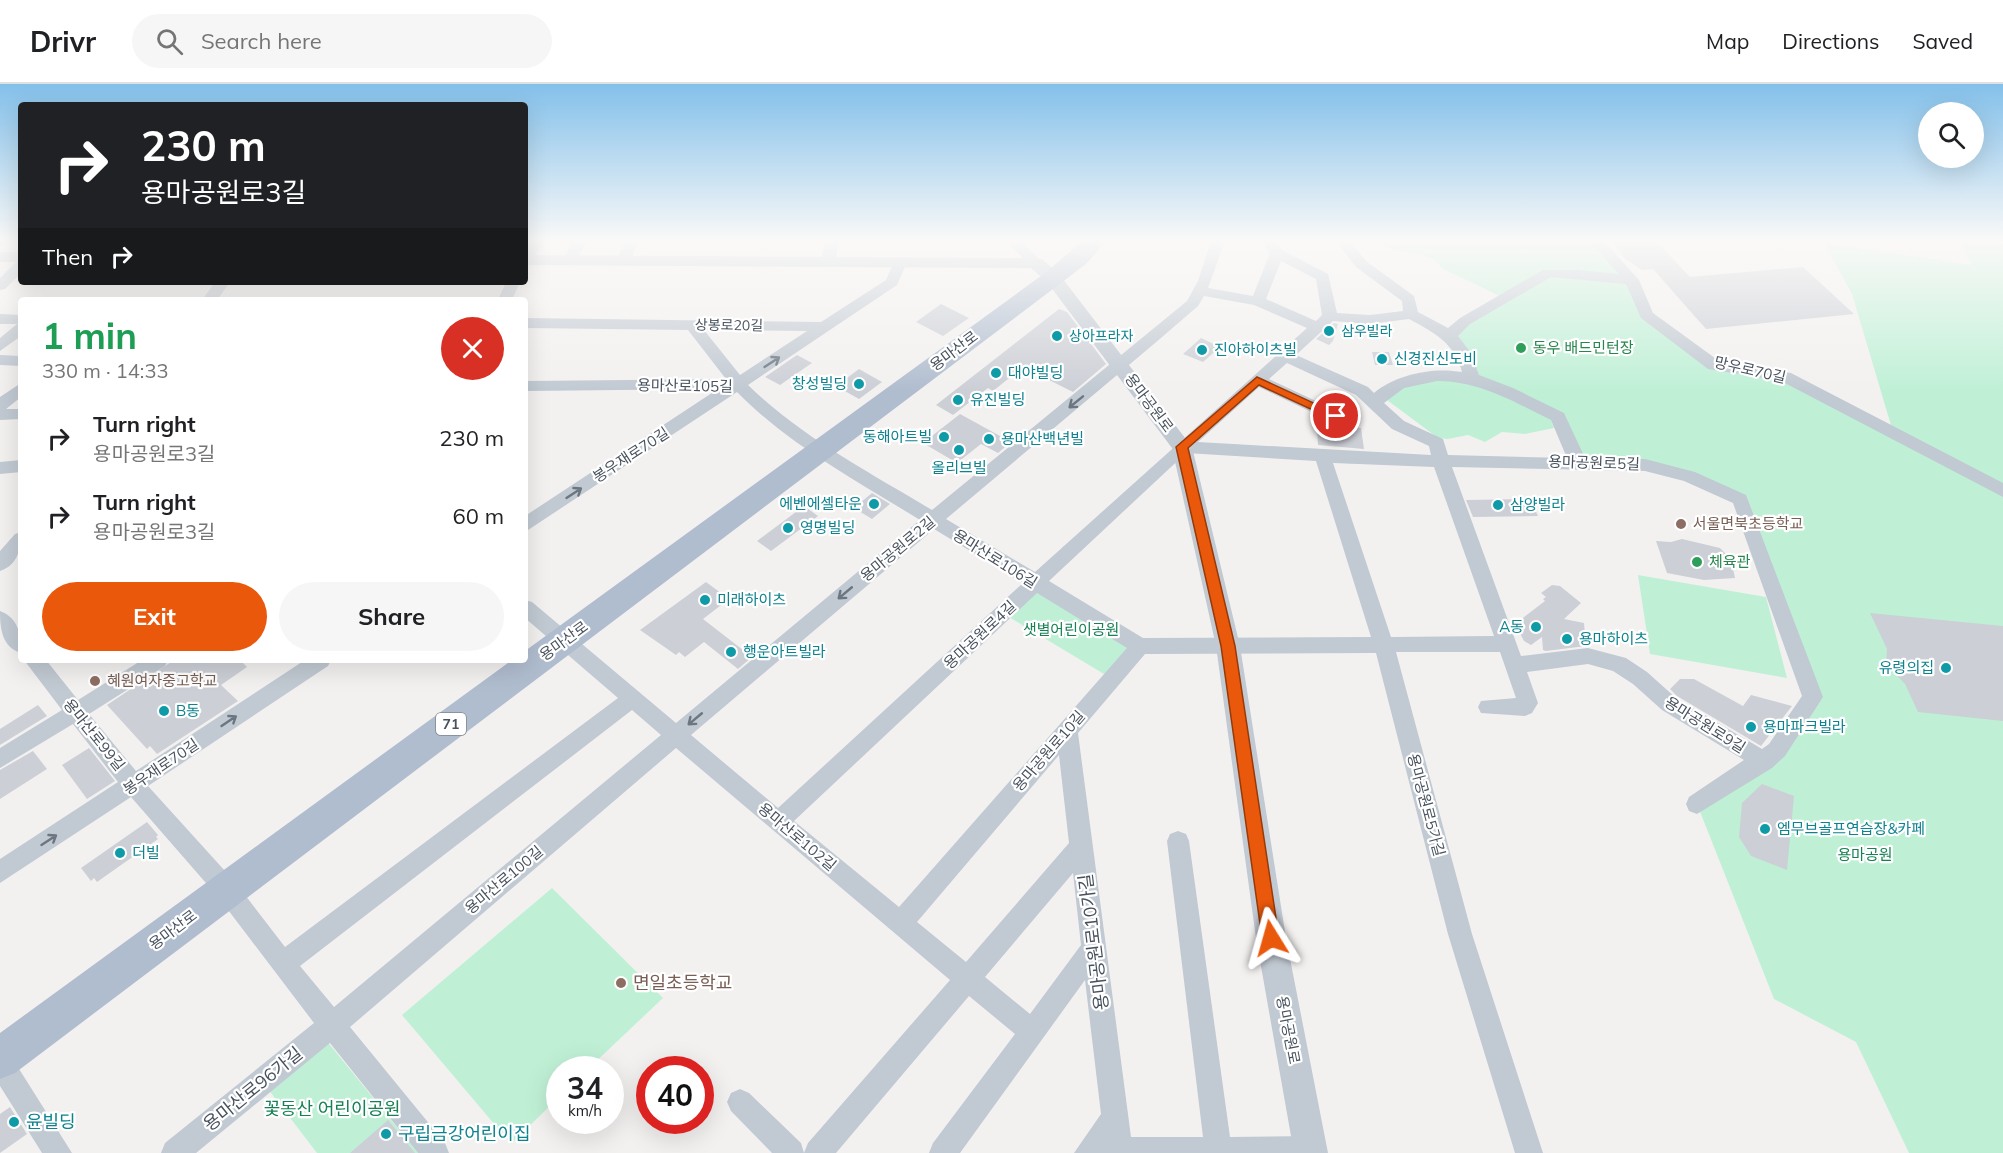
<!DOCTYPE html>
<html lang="en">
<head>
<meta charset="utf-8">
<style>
	:root { --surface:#fff; --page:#f6f6f6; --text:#202124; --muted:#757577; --line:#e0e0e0; --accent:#ea580c }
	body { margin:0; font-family:Mulish,"Noto Sans KR",sans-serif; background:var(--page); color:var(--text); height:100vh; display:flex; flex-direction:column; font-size:22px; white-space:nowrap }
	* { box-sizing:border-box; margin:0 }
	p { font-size:20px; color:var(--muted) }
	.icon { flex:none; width:33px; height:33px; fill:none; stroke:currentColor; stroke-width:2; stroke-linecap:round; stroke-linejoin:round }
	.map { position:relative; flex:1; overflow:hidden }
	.sheet { position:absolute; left:18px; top:213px; width:510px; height:366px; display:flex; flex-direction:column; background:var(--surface); border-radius:6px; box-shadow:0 6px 24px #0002 }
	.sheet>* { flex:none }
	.hud { position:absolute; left:18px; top:18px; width:510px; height:183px; border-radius:6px; box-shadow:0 6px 24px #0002; background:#202124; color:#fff; overflow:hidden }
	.fabs { position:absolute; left:1918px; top:18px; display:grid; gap:12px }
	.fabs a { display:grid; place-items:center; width:66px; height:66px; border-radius:50%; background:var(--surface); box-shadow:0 6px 24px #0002; font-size:30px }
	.speed { position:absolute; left:546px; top:972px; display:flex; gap:12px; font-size:30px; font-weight:700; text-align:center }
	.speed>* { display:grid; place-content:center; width:78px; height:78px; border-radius:50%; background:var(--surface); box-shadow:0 6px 24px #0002; line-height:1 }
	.speed small { font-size:15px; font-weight:400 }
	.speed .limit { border:9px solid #d22; background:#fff; color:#111 }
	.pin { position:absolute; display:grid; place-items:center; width:51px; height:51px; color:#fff; margin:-26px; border:3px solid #fff; border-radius:50%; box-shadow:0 2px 6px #0007 }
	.me { position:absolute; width:66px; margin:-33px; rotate:352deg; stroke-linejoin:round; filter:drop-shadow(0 0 4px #0008) }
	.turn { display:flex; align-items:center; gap:21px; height:126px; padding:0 24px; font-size:27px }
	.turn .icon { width:78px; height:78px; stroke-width:2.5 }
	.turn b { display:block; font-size:42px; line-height:51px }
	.then { display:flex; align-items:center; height:57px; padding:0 24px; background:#0003; gap:12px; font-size:22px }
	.round { display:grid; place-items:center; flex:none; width:63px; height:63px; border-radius:32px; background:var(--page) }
	.head { display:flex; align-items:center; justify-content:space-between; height:102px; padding:0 24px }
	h1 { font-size:36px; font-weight:700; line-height:45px; color:#1e9e55 }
	.cta { display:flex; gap:12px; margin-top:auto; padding:12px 24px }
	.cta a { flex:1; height:69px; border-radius:36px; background:var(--accent); color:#fff; font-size:24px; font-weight:700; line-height:69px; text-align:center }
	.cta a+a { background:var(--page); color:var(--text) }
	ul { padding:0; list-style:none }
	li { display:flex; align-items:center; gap:18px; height:78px; padding:0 24px }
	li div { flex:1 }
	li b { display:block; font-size:22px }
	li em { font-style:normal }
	header { display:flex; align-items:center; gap:36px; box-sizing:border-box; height:84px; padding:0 30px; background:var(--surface); border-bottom:2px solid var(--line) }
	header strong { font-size:28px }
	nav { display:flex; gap:33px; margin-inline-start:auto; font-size:21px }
	.search { width:420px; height:54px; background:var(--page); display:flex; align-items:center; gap:15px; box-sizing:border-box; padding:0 21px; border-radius:33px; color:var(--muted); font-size:22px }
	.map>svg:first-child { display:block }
	.green { fill:#bff0d6 }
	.building { fill:#cccfd6 }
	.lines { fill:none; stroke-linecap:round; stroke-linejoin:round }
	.minor { fill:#c1c9d2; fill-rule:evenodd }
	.tertiary { fill:#c1c9d2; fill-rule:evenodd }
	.primary { fill:#b0bdcf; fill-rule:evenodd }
	.oneway { stroke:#6c7681 }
	.route { fill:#ea580c; stroke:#983908; stroke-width:1.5 }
	.culture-dot { fill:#0f9aa8; stroke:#fff; stroke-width:2 }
	.leisure-dot { fill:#2e9e5b; stroke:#fff; stroke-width:2 }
	.education-dot { fill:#8d6e63; stroke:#fff; stroke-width:2 }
	.labels { text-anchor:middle; stroke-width:4.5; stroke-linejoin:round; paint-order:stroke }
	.far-street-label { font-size:14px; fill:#48525e; stroke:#fff }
	.far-culture-label { font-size:14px; fill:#0d838f; stroke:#fff; text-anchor:start }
	.shield { fill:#fff; stroke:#7f868e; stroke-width:1.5 }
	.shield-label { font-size:14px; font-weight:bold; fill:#48525e }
	.leisure-label { font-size:15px; fill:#27864d; stroke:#fff; text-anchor:start }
	.culture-label { font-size:15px; fill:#0d838f; stroke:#fff; text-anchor:start }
	.street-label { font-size:15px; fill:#48525e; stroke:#fff }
	.education-label { font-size:15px; fill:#785e54; stroke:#fff; text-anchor:start }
	.park-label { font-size:15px; fill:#178155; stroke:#fff }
	.near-street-label { font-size:18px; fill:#48525e; stroke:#fff }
	.near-education-label { font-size:18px; fill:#785e54; stroke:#fff; text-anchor:start }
	.near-park-label { font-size:18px; fill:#178155; stroke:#fff }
	.near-culture-label { font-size:18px; fill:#0d838f; stroke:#fff; text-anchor:start }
</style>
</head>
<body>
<header>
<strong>Drivr</strong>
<div class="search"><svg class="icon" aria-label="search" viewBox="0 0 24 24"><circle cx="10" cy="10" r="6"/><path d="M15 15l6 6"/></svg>Search here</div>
<nav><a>Map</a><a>Directions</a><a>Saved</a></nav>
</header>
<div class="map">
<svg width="2003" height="1069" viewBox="0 0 2003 1069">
	<rect width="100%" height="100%" fill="#f3f1f0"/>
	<path class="green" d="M1379,157H1593L1632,196L1646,231L1714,281L1785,293L1893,348L1852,210L1824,159L1972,181L1960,157H2003V1069H1909L1856,958L1774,915L1697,720L1777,666L1813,613L1740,415L1689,392L1578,378L1557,333L1471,292L1450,251L1504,214L1443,185L1435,176L1423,171L1399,167L1384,162Z
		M1443,294L1470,296L1550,333L1554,344L1525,350L1502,348L1485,358L1468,351L1448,355L1438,354L1387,316L1395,305Z
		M1638,491L1766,513L1787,594L1650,570Z
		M1036,501L1138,561L1109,593L1004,530Z
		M552,804L663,914L588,985L560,986L559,1013L511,1060L402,931Z
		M326,956L418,1069H317L268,1005Z"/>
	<path class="building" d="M1612,157H1656L1690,193L1803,183L1854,230L1706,245L1653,185L1642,186L1624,174Z
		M941,220L969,234L943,252L916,238Z
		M1059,225L1067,228L1106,280L1073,308L1023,283L993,307L988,304L953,331L936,321Z
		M1334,239L1338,240L1333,257L1329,261L1316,255Z
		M1201,254L1220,263L1203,278L1183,270Z
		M1372,268H1389L1393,281H1375Z
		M797,271L812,279L780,301L765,293Z
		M859,285L882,298L859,315L836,302Z
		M960,330L1011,358L998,369L981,360L957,379L923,359Z
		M1340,343L1361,344L1364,365L1318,361L1317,346L1341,348Z
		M872,409L890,420L872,435L854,424Z
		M1530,415L1538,432L1473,433L1466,416Z
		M804,422L818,432L771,467L757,457Z
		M1682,455L1720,464L1731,475L1735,494L1704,496L1667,489L1656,457L1671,458Z
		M706,498L729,515L703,535L752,573L738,585L704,558L685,573L679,568L676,571L640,546Z
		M1552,501L1560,502L1581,519L1564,535L1584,539L1586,562L1546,567L1543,566L1542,553L1531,561L1524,557L1515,540L1545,517L1543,515L1546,513L1541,509Z
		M1870,529L2003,542V637L1918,628L1905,600L1886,580L1887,565Z
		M174,576H240L247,583L221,601L238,617L157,670L150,662L147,665L107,621Z
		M1680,595H1694L1743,622L1751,611L1792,622L1761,662L1677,612L1670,605Z
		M38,621L47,632L0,661V645Z
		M89,664L115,697L87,715L62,681Z
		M33,667L47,685L0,715V686Z
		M1762,700L1794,712L1787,786L1751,772L1739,753L1742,719Z
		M147,738L158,751L156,753L158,755L97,798L94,794L91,797L81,784Z
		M10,1023L27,1050L0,1069V1030Z
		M388,1036L415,1069H350Z"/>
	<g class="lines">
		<path class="minor" d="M0,157H9L0,163Z
			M531,157H546L530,177L525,178V165Z
			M573,157H587L575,179L570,180L563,176Z
			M625,157H639L630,177L623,181L616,177Z
			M825,157H839L835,178L828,182L821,178Z
			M1006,157H1021L1043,179L1036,183L1031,182Z
			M1211,157H1225L1208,204L1253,212L1270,169L1262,157H1276L1282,166L1328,190L1337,229L1370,231L1403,227L1402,217L1356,183L1336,157H1350L1366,177L1414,212L1418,228L1448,244L1460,234L1543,186H1578L1619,190L1589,157H1604L1639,196L1653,229L1719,277L1791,289L2003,399V413L1781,297L1708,285L1641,234L1626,200L1551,193L1470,240L1458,252L1471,269L1479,291L1513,304L1564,329L1585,374L1645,375L1695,388L1746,411L1823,613L1785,672L1772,684L1697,730L1689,727L1686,720L1689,713L1744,676L1662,626L1633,600L1613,587L1588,580L1527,588L1538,619L1532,629L1525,632L1481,629L1478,623L1481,617L1516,614L1500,568H1396L1472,850L1543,1069H1515L1448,850L1376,569L1145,570L1078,649L1131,1053H1203L1167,757L1170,750L1178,747L1186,750L1189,757L1230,1053L1310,1052L1320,1056L1322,1069H1074L1101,1030L1085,896L960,1069H929L933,1059L1015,950L969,912L836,1069H772L731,1027L727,1018L731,1009L740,1005L749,1009L801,1059L804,1069L808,1059L950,896L676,664L350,943L445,1059L449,1069H418L330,959L196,1069H161L165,1059L314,939L219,814L131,713L0,799V775L118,698L73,640L0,684V664L62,626L24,576H46L78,616L142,576H168L165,582L89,630L136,687L305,576H331L328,582L148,702L235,798L285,863L618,614L525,534V516L532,518L676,639L920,436C857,397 789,361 737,308L525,448V432L718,305L525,307V297L726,295L688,246L525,244V234L821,238L886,196L895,175H905L907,178L897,201L748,301C801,353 869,388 932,426L1187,217L1198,197ZM1281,177L1316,195L1322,231L1316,237L1266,215ZM1204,212L1254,221L1307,244L1035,488L946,435L1161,254L1198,222ZM1409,235C1433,248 1455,259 1462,288C1434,283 1396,290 1374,309L1368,303L1296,271L1333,237L1370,240ZM704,246L807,247L740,291ZM1287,279L1356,311L1392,345L1429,362L1431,371L1198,358L1259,303L1326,335L1351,336L1353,332L1351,328L1335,326L1269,295ZM1437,297C1480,297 1514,318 1551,336L1567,374L1448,371L1443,355L1404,337L1384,319L1404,304ZM1186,369L1316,377L1371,553L1143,554L1049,497ZM1333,379L1434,383L1494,552L1391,553ZM1452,383L1645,387L1684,397L1733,419L1802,612L1769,660L1762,665L1676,614L1647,588L1626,574L1588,564L1521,572ZM934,445L1023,499L778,724L691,651ZM1037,509L1127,564L899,823L794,737ZM632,626L661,651L334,923L300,882ZM1059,671L1069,759L966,878L917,838ZM1073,789L1081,861L1030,930L985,893Z
			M21,177V189L5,205L0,206V194L16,178Z
			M215,198H230L217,216H202Z
			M506,198H520L512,216H498Z
			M0,230L21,231V252L0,267V254L17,240H0Z
			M0,271L21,272V282L0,281Z
			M21,299V313L6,325H21V335L0,336V313Z
			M21,376V388L0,390V378Z
			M21,448C21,465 18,481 0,487V467L15,450Z
			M0,527C19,534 21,551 21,569C2,563 0,545 0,527Z
			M0,965L9,969L72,1069H42L0,1002Z"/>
		<path class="tertiary" d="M0,168H21V178H0Z
			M525,171L1036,174L1042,175L1059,190L1192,363L1240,562L1286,854L1328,1069H1294L1256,854L1216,562L1172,364L1047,198L1031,184L525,181Z"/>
		<path class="primary" d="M1082,157H1106L1087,179L1061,199L15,989L0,995V949L512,576H525V567L1045,189Z"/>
	</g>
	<defs><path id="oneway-shaft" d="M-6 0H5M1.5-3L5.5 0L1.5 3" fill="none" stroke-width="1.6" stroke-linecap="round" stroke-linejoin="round" transform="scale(1.5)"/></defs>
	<g class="oneway">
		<use href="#oneway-shaft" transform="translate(772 278) rotate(-33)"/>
		<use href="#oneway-shaft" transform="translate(1076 318) rotate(141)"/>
		<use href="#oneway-shaft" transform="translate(574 409) rotate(-33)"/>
		<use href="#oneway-shaft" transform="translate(845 509) rotate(140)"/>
		<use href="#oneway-shaft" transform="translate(695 635) rotate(140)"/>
		<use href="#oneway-shaft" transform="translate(229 637) rotate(-34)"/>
		<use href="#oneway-shaft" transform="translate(49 756) rotate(-33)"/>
	</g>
	<linearGradient id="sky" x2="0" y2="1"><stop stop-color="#83c0ea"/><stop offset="0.51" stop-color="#faf9f8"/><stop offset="1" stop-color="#faf9f8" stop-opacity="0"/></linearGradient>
	<rect width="2003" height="307" fill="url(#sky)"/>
	<path class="route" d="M1257,293L1342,332L1340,335H1332L1259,301L1188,364L1235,562L1279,854L1277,860L1271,862L1265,860L1262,854L1221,562L1176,363Z"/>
	<g class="culture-dot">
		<circle cx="1329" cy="247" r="6"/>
		<circle cx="1057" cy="252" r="6"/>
		<circle cx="1202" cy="266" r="6"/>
		<circle cx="1382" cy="275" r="6"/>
		<circle cx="996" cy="289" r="6"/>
		<circle cx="859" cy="300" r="6"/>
		<circle cx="958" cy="316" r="6"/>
		<circle cx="944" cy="353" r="6"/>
		<circle cx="989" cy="355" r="6"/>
		<circle cx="959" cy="366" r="6"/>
		<circle cx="874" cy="420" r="6"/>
		<circle cx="1498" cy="421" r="6"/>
		<circle cx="788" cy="444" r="6"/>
		<circle cx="705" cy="516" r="6"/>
		<circle cx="1536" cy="543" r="6"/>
		<circle cx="1567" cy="555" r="6"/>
		<circle cx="731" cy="568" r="6"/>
		<circle cx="1946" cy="584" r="6"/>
		<circle cx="164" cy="627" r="6"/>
		<circle cx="1751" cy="643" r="6"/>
		<circle cx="1765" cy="745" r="6"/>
		<circle cx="120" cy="769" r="6"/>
		<circle cx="14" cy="1038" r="6"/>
		<circle cx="386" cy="1050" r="6"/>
	</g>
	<g class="leisure-dot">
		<circle cx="1521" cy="264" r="6"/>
		<circle cx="1697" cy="478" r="6"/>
	</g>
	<g class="education-dot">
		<circle cx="1681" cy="440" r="6"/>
		<circle cx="95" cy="597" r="6"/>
		<circle cx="621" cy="899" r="6"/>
	</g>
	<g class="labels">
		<g class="far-street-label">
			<text transform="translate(729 241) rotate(1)" y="5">상봉로20길</text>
		</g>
		<g class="far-culture-label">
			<text x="1341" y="252">삼우빌라</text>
			<text x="1069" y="257">상아프라자</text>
		</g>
		<rect class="shield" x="436" y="629" width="30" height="22" rx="4.5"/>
		<g class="shield-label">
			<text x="451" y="645">71</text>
		</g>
		<g class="leisure-label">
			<text x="1533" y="269">동우 배드민턴장</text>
			<text x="1709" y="483">체육관</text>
		</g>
		<g class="culture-label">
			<text x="1214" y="271">진아하이츠빌</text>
			<text x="1394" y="280">신경진신도비</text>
			<text x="1008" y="294">대야빌딩</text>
			<text x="847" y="305" text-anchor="end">창성빌딩</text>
			<text x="970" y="321">유진빌딩</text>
			<text x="932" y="358" text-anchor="end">동해아트빌</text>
			<text x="1001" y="360">용마산백년빌</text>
			<text x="959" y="389" text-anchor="middle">올리브빌</text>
			<text x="862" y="425" text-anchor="end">에벤에셀타운</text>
			<text x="1510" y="426">삼양빌라</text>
			<text x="800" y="449">영명빌딩</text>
			<text x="717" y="521">미래하이츠</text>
			<text x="1524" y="548" text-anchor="end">A동</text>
			<text x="1579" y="560">용마하이츠</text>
			<text x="743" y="573">행운아트빌라</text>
			<text x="1934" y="589" text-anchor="end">유령의집</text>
			<text x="176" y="632">B동</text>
			<text x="1763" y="648">용마파크빌라</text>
			<text x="1777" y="750">엠무브골프연습장&amp;카페</text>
			<text x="132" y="774">더빌</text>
		</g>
		<g class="street-label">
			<text transform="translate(954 267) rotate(-37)" y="5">용마산로</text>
			<text transform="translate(1750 286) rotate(13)" y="5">망우로70길</text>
			<text transform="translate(685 302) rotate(1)" y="5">용마산로105길</text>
			<text transform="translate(1149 319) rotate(53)" y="5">용마공원로</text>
			<text transform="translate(631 371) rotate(-33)" y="5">봉우재로70길</text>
			<text transform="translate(1594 379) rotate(2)" y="5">용마공원로5길</text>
			<text transform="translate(898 465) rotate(-40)" y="5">용마공원로2길</text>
			<text transform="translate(995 475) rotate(32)" y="5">용마산로106길</text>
			<text transform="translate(980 551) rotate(-43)" y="5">용마공원로4길</text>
			<text transform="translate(564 557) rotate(-36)" y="5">용마산로</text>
			<text transform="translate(1705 641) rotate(32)" y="5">용마공원로9길</text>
			<text transform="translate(94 651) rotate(51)" y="5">용마산로99길</text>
			<text transform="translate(1049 667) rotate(-49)" y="5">용마공원로10길</text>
			<text transform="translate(161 683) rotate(-34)" y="5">봉우재로70길</text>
			<text transform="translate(1426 721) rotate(75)" y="5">용마공원로5가길</text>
			<text transform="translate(797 753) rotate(40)" y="5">용마산로102길</text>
			<text transform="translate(504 796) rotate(-40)" y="5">용마산로100길</text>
			<text transform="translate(173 846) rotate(-37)" y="5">용마산로</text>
			<text transform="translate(1288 946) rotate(79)" y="5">용마공원로</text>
		</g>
		<g class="education-label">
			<text x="1693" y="445">서울면북초등학교</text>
			<text x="107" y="602">혜원여자중고학교</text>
		</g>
		<g class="park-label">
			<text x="1071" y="551">샛별어린이공원</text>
			<text x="1865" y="776">용마공원</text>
		</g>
		<g class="near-street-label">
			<text transform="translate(1094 858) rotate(-97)" y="6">용마공원로10가길</text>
			<text transform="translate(253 1005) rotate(-39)" y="6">용마산로96가길</text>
		</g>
		<g class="near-education-label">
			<text x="633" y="905">면일초등학교</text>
		</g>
		<g class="near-park-label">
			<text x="332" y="1031">꽃동산 어린이공원</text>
		</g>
		<g class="near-culture-label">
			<text x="26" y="1044">윤빌딩</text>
			<text x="398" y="1056">구립금강어린이집</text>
		</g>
	</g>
</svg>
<div class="fabs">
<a><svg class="icon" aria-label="search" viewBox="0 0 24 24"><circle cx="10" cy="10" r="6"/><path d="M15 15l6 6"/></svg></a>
</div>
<div class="speed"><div>34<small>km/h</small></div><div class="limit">40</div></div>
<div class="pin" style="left:1336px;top:332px;background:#d93025"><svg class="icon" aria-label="arrive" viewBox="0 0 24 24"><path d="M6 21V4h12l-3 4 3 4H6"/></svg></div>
<svg class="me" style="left:1271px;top:854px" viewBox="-20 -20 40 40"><path d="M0-17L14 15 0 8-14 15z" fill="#ea580c" stroke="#fff" stroke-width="4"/></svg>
<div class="hud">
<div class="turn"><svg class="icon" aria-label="right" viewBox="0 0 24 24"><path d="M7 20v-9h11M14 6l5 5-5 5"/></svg><div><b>230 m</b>용마공원로3길</div></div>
<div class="then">Then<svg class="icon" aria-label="right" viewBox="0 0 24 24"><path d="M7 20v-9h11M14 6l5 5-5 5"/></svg></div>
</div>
<section class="sheet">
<div class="head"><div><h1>1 min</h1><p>330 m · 14:33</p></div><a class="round" style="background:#d93025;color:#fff"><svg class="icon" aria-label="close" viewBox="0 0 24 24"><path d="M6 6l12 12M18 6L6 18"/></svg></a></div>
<ul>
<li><svg class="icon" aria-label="right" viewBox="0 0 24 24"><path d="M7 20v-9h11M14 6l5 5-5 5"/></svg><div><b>Turn right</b><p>용마공원로3길</p></div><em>230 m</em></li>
<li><svg class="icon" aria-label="right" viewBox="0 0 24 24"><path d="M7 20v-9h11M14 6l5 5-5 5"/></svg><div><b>Turn right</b><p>용마공원로3길</p></div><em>60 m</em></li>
</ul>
<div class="cta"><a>Exit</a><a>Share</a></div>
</section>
</div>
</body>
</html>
